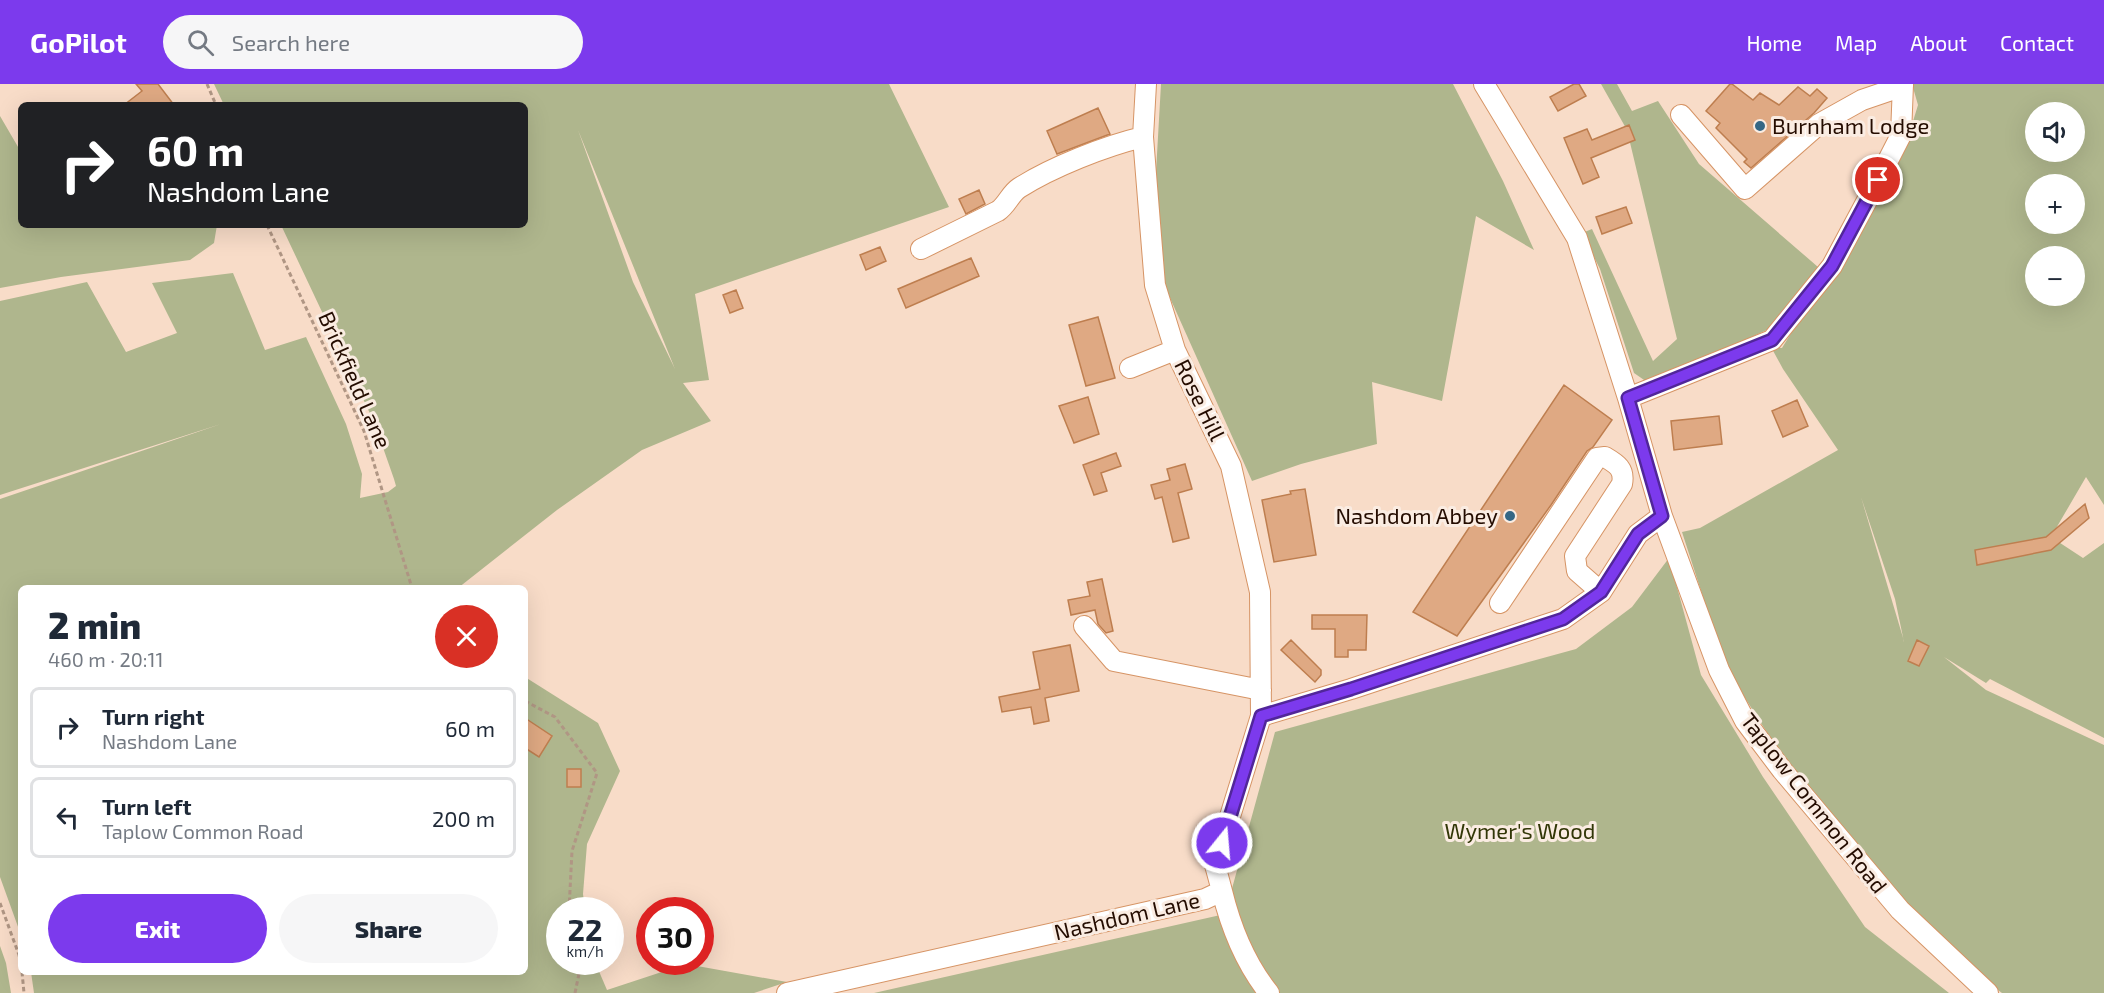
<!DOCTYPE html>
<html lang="en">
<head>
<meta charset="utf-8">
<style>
	:root { --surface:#fff; --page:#f6f6f7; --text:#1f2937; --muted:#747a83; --line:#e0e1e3; --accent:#7c3aed }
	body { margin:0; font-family:"Exo 2",sans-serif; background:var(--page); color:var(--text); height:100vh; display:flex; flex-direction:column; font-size:22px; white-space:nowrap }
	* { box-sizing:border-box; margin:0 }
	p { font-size:20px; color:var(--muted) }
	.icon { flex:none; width:33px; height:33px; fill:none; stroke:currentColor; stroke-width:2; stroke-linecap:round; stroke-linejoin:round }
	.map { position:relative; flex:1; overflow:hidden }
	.details { position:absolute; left:18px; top:501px; width:510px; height:390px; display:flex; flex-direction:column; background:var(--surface); border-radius:9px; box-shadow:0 6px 24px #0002 }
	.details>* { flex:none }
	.top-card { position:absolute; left:18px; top:18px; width:510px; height:126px; border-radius:9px; box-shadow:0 6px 24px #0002; background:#202124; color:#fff; overflow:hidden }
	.tools { position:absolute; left:2025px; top:18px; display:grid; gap:12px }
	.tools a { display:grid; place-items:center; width:60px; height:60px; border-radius:50%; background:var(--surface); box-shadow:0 6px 24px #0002; font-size:30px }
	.speed { position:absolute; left:546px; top:813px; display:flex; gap:12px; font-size:30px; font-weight:700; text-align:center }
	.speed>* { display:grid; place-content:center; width:78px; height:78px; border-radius:50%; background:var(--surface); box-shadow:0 6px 24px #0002; line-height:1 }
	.speed small { font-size:15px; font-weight:400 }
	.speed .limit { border:9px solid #d22; background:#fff; color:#111 }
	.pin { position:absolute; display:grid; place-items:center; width:51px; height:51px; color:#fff; margin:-26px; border:3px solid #fff; border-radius:50%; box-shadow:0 2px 6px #0007 }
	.me { position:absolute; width:66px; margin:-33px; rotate:17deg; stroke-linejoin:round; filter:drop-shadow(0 0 4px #0008) }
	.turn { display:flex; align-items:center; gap:21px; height:126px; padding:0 30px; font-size:27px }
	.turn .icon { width:78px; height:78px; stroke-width:2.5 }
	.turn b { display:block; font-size:42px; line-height:51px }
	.round { display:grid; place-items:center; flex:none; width:63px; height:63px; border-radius:32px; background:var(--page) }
	.headline { display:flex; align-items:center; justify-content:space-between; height:102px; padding:0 30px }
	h1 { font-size:36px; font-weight:800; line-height:45px }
	.primary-button { display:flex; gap:12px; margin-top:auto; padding:12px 30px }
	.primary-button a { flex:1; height:69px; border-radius:36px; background:var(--accent); color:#fff; font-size:24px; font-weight:800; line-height:69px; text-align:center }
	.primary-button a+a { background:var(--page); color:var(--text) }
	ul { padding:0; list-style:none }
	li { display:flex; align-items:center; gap:18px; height:81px; margin:0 12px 9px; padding:0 18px; border:3px solid var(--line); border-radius:9px }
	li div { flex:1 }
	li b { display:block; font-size:22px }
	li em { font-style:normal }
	header { display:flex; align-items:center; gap:36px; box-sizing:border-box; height:84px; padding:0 30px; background:var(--accent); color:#fff }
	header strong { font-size:28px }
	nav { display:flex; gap:33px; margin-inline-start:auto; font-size:21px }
	.search { width:420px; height:54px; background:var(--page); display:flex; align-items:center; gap:15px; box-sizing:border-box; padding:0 21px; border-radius:33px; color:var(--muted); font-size:22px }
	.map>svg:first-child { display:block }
	.green { fill:#afb68d; fill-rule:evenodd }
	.building { fill:#dfa983; stroke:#be7e4f; stroke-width:1.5 }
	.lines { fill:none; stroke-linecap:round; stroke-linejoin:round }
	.minor-casing { stroke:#d69465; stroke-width:22 }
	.path { stroke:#b09684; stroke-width:3; stroke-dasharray:4.5 3; stroke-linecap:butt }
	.minor { stroke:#fff; stroke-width:20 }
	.route-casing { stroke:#51269a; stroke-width:15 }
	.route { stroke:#7c3aed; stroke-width:10 }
	.poi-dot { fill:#356785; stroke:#faece2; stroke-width:2 }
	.labels { text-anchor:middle; stroke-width:6; stroke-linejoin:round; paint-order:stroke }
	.poi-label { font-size:22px; fill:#240c00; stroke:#faece2; text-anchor:start }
	.street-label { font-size:22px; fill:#240c00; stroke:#faece2 }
	.park-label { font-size:22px; fill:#323707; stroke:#faece2 }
</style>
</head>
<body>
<header>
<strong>GoPilot</strong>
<div class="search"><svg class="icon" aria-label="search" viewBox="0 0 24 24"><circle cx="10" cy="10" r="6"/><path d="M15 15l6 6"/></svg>Search here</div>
<nav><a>Home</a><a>Map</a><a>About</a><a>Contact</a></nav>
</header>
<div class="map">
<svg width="2104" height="909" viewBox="0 0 2104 909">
	<rect width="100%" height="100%" fill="#f8dcc8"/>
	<path class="green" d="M214,0H889L949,123L695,210L709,296L683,299L711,337L642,366L557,426L458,504H21V851L0,793V415L221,340L0,411V217L87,198L126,268L177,249L152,199L233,189L265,266L306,253L346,340L362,390L360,414L388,408L396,402L394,395L374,338L281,141H525V21H224ZM578,46L675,285L633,198Z
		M1161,0H1453L1503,97L1534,166L1476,132L1442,317L1372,298L1377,360L1301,380L1252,397L1162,196L1156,88Z
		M1601,0H1617L1632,27L1658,17L1699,80L1818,183L1771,244L1661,295L1647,298L1634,289L1600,185L1582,149L1592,145L1653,277L1677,255L1627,46Z
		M1912,0H2104V421L2086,393L2051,453L2083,474L2104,459V654L1990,595L1986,599L1944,573L1986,606L2104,661V909H2002L1956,874L1889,807L1773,658L1726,584L1682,448L1700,444L1838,366L1783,285L1771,263L1782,264L1906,60L1918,21ZM2036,28H2074V68H2036ZM2036,100H2074V140H2036ZM2036,172H2074V212H2036ZM1861,413L1895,515L1904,558V557Z
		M0,32L21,68V141H217L214,159L190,176L61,193L0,204Z
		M1669,474L1701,591L1763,693L1865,843L1949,909H874L1225,830L1275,648L1576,565L1632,523Z
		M525,593L598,639L620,687L587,760L583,810L585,826H560V878H595L607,906L686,880L787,898L754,909H34L31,888H525Z
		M0,862L6,879L11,909H0Z"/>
	<path class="building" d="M136,0H158L174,21H124L142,7Z
		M1574,0H1579L1586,12L1558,27L1550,13Z
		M1730,0H1732L1753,16L1760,9L1779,21L1798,3L1810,12L1817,5L1827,14L1814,29L1751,84L1744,78L1747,75L1716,44L1720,39L1706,27Z
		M1098,24L1110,50L1057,70L1047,47Z
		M1629,41L1635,56L1591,74L1599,93L1583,100L1564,54L1587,45L1592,56Z
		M979,106L985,120L966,130L959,115Z
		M1626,123L1632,139L1602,150L1596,133Z
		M880,163L886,177L866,186L860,171Z
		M971,174L979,192L906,224L898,205Z
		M736,206L743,224L730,229L723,211Z
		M1098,233L1115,294L1086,302L1069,241Z
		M1564,301L1612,336L1593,363L1587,367L1551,421L1457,552L1413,528Z
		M1088,313L1099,350L1074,359L1059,322Z
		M1797,316L1808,342L1783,353L1772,327Z
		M1719,332L1722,360L1674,366L1671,337Z
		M1116,369L1121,382L1101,389L1107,407L1094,411L1083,381Z
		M1185,380L1192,405L1178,409L1189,454L1173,458L1162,413L1155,415L1151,401L1170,396L1167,385Z
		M1305,405L1316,471L1274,478L1262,416L1291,410L1290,407Z
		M2085,420L2089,434L2051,466L1977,481L1975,466L2046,453Z
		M1102,495L1113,547L1106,549L1098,540L1095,526L1071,531L1068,516L1090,512L1087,498Z
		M1312,531H1367L1366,566H1348V573H1335V545H1312Z
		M1291,556L1321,586V591L1315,598L1281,566Z
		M1917,556L1929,562L1919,582L1908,577Z
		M1070,561L1079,607L1045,614L1049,637L1034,640L1031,623L1002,628L999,613L1040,605L1033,568Z
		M525,634L552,652L539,673L525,664Z
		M567,685H581V703H567Z"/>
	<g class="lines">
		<defs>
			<path id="minor" d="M1146,0L1143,53L1155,201L1175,266L1231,382L1260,508L1261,632
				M1484,0L1577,154L1628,314L1662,432L1719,586L1745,637L1782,686L1900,826L1988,909
				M1681,31L1745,105L1819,40L1862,16L1903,2
				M921,165L998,127C1007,121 1010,110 1019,104C1052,83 1105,62 1143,53
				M1130,284L1175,266
				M1628,314L1772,256L1832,182L1878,96L1901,51L1903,0
				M1500,519L1597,374L1605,373C1617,380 1625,385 1622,400L1575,472L1577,487L1601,508
				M1084,542L1114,577L1261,606
				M1222,807C1231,844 1245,879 1269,909
				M787,909L1205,815L1222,807L1215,781L1261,632L1351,605L1563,535L1601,508L1638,450L1662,432"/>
		</defs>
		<use href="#minor" class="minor-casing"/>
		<path class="path" d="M207,0L216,21
			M267,141L364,347L412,504
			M525,617L555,633L597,689L572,767L569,826
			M0,819L19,871L21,883
			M22,888L24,909
			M575,909L580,885L578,878"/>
		<use href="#minor" class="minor"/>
	</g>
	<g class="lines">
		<defs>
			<path id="route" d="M1222,759L1261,632L1351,605L1563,535L1601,508L1638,450L1662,432L1628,314L1772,256L1832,182L1878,96"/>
		</defs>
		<use href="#route" class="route-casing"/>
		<use href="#route" class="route"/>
	</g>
	<g class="poi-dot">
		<circle cx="1760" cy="42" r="6"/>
		<circle cx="1510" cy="432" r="6"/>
	</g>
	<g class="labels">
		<g class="poi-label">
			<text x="1772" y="50">Burnham Lodge</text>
			<text x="1498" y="440" text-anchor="end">Nashdom Abbey</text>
		</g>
		<g class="street-label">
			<text transform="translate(355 296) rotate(66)" y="8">Brickfield Lane</text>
			<text transform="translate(1200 316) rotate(64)" y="8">Rose Hill</text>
			<text transform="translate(1814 719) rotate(52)" y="8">Taplow Common Road</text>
			<text transform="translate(1127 832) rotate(-13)" y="8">Nashdom Lane</text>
		</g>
		<g class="park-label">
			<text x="1520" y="755">Wymer's Wood</text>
		</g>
	</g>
</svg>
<div class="tools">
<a><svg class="icon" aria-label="sound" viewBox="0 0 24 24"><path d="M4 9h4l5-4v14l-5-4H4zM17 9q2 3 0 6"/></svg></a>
<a>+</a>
<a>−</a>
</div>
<div class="speed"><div>22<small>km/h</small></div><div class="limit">30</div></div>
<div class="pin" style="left:1878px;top:96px;background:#d93025"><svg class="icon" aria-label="arrive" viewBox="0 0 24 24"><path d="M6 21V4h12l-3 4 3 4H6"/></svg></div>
<svg class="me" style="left:1222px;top:759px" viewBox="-20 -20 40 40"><circle r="17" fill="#7c3aed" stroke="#fff" stroke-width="3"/><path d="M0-11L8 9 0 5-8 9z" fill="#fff"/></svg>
<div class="top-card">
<div class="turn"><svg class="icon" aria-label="right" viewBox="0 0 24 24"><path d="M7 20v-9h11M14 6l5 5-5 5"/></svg><div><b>60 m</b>Nashdom Lane</div></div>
</div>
<section class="details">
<div class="headline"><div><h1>2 min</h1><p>460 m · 20:11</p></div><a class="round" style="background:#d93025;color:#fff"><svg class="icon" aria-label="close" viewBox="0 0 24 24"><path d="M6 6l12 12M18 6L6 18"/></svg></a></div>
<ul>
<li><svg class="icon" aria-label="right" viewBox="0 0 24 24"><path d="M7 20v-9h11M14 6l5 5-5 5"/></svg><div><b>Turn right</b><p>Nashdom Lane</p></div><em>60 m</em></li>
<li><svg class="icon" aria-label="left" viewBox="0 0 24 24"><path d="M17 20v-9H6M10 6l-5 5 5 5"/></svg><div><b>Turn left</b><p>Taplow Common Road</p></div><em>200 m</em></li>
</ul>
<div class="primary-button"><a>Exit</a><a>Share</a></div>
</section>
</div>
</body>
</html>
